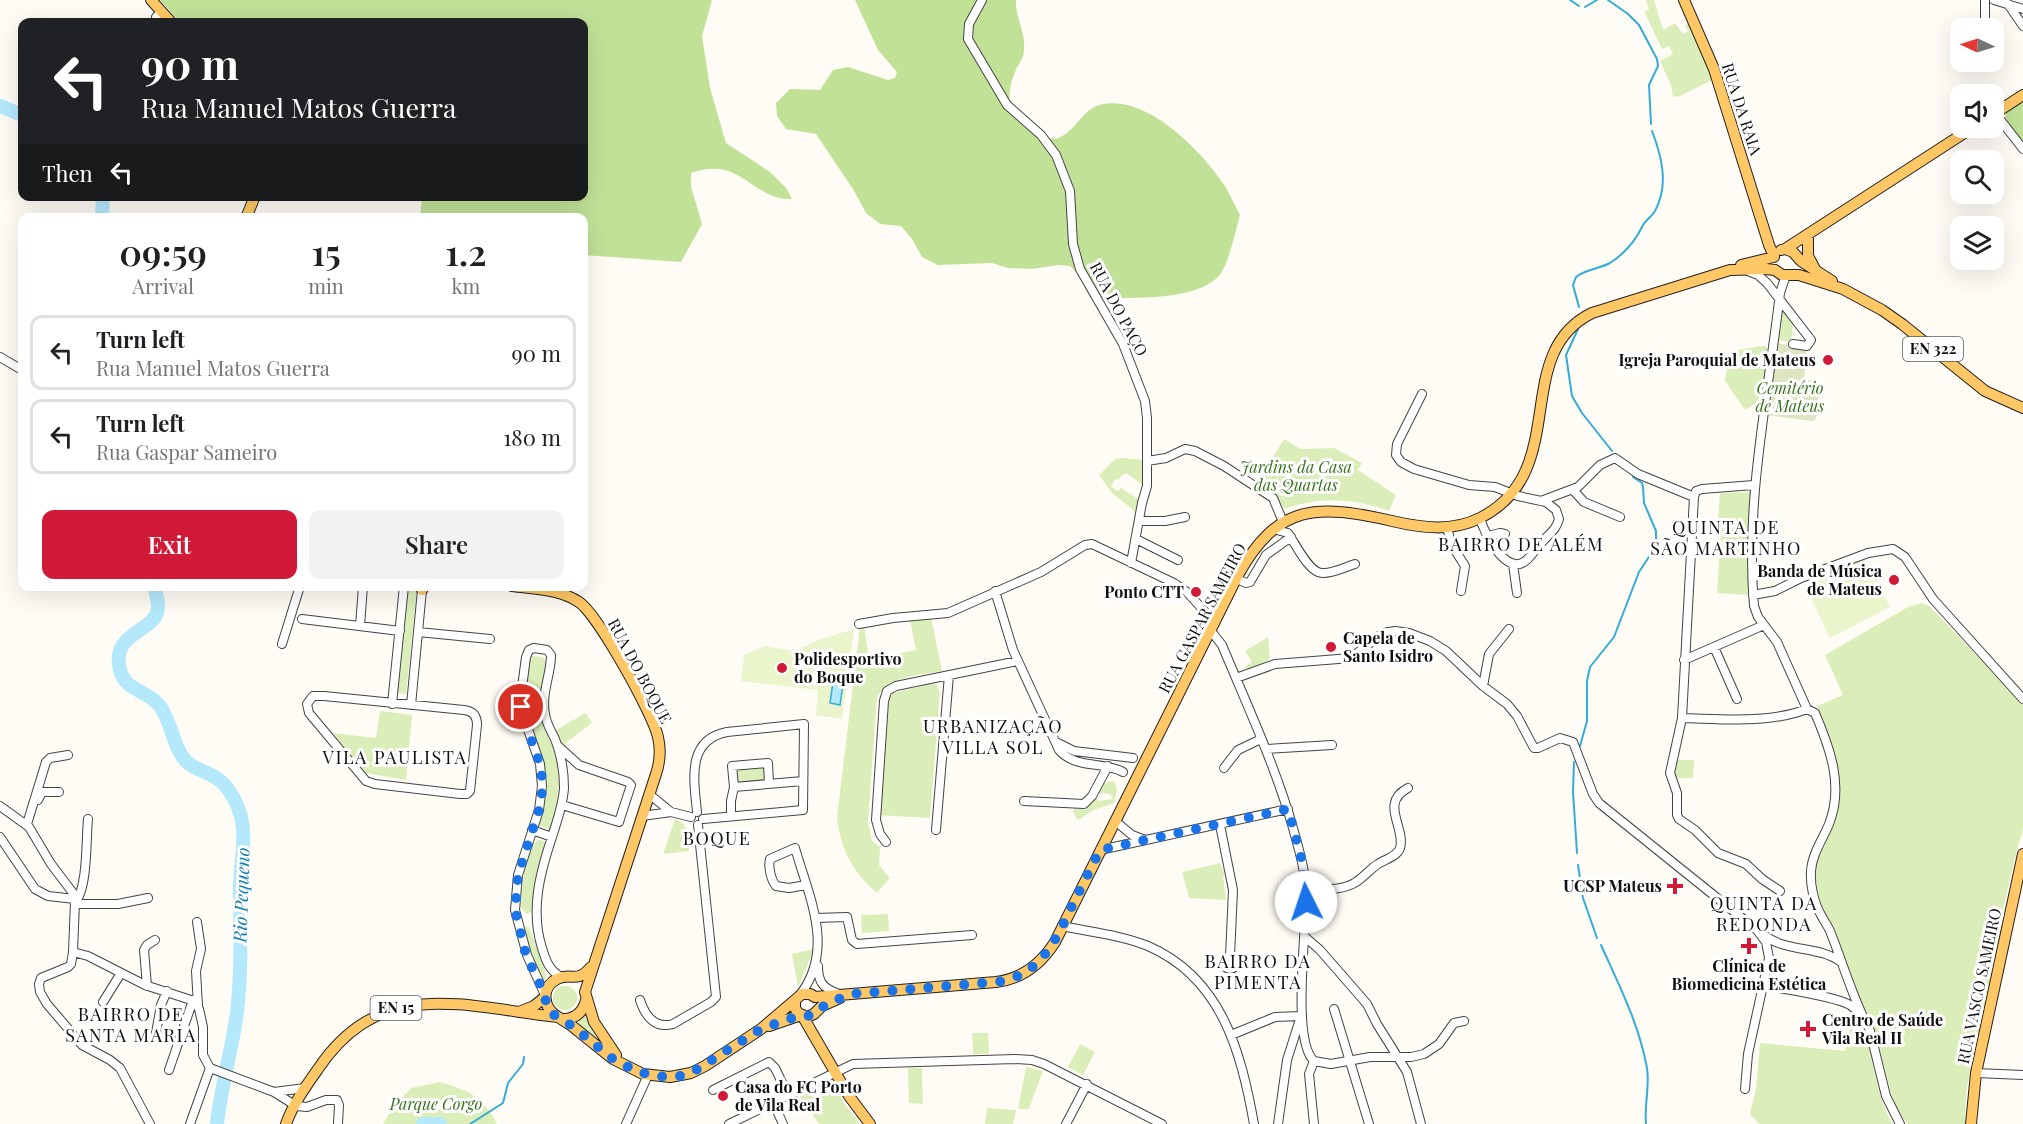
<!DOCTYPE html>
<html lang="en">
<head>
<meta charset="utf-8">
<style>
	:root { --surface:#fff; --page:#f2f2f2; --text:#202124; --muted:#757577; --line:#e0e0e0; --accent:#d01a38 }
	body { margin:0; font-family:"Playfair Display",serif; background:var(--page); color:var(--text); height:100vh; display:flex; flex-direction:column; font-size:22px; white-space:nowrap }
	* { box-sizing:border-box; margin:0 }
	p { font-size:20px; color:var(--muted) }
	.icon { flex:none; width:33px; height:33px; fill:none; stroke:currentColor; stroke-width:2; stroke-linecap:round; stroke-linejoin:round }
	.map { position:relative; flex:1; overflow:hidden }
	.sheet { position:absolute; left:18px; top:213px; width:570px; height:378px; display:flex; flex-direction:column; background:var(--surface); border-radius:12px; box-shadow:0 6px 24px #0002 }
	.sheet>* { flex:none }
	.guide { position:absolute; left:18px; top:18px; width:570px; height:183px; border-radius:12px; box-shadow:0 6px 24px #0002; background:#202124; color:#fff; overflow:hidden }
	.needle { width:39px; rotate:274deg }
	.tools { position:absolute; left:1950px; top:18px; display:grid; gap:12px }
	.tools a { display:grid; place-items:center; width:54px; height:54px; border-radius:12px; background:var(--surface); box-shadow:0 6px 24px #0002; font-size:30px }
	.pin { position:absolute; display:grid; place-items:center; width:51px; height:51px; color:#fff; margin:-26px; border:3px solid #fff; border-radius:50%; box-shadow:0 2px 6px #0007 }
	.me { position:absolute; width:66px; margin:-33px; rotate:356deg; stroke-linejoin:round; filter:drop-shadow(0 0 4px #0008) }
	.turn { display:flex; align-items:center; gap:21px; height:126px; padding:0 24px; font-size:27px }
	.turn .icon { width:78px; height:78px; stroke-width:2.5 }
	.turn b { display:block; font-size:42px; line-height:51px }
	.then { display:flex; align-items:center; height:57px; padding:0 24px; background:#0003; gap:12px; font-size:22px }
	.eta { display:flex; justify-content:space-evenly; align-items:center; height:102px; text-align:center }
	.eta b { font-size:36px; font-weight:600; line-height:42px }
	.primary-button { display:flex; gap:12px; margin-top:auto; padding:12px 24px }
	.primary-button a { flex:1; height:69px; border-radius:12px; background:var(--accent); color:#fff; font-size:24px; font-weight:600; line-height:69px; text-align:center }
	.primary-button a+a { background:var(--page); color:var(--text) }
	ul { padding:0; list-style:none }
	li { display:flex; align-items:center; gap:18px; height:75px; margin:0 12px 9px; padding:0 12px; border:3px solid var(--line); border-radius:12px }
	li div { flex:1 }
	li b { display:block; font-size:22px }
	li em { font-style:normal }
	.map>svg:first-child { display:block }
	.green { fill:#dbeeb9 }
	.forest { fill:#c1e197 }
	.cemetery { fill:#dee5c1 }
	.pitch { fill:#ebf5cc }
	.water { fill:#b4e9fc; stroke:#34acda; stroke-width:1.5 }
	.lines { fill:none; stroke-linecap:round; stroke-linejoin:round }
	.stream { stroke:#34acda; stroke-width:2 }
	.river { stroke:#b4e9fc; stroke-width:14 }
	.minor-casing { stroke:#444; stroke-width:10 }
	.major-casing { stroke:#222; stroke-width:12 }
	.minor { stroke:#fff; stroke-width:8 }
	.major { stroke:#ffc765; stroke-width:10 }
	.route { stroke:#1a73e8; stroke-width:10; stroke-dasharray:0 18 }
	.poi-dot { fill:#d01a38; stroke:#fff; stroke-width:2 }
	.labels { text-anchor:middle; stroke-width:6; stroke-linejoin:round; paint-order:stroke }
	.shield { fill:#fff; stroke:#585858; stroke-width:1.5 }
	.shield-label { font-size:15px; font-weight:bold; fill:#111 }
	.street-label { font-size:16px; fill:#111; stroke:#fff }
	.poi-label { font-size:16px; font-weight:bold; fill:#111; stroke:#fff; text-anchor:end }
	.park-label { font-size:16px; font-style:italic; fill:#367119; stroke:#fff }
	.neighbourhood-label { font-size:18px; letter-spacing:1.5px; fill:#111; stroke:#fff }
	.water-label { font-size:18px; font-style:italic; fill:#0c7cb1; stroke:#fff }
</style>
</head>
<body>
<div class="map">
<svg width="2023" height="1124" viewBox="0 0 2023 1124">
	<rect width="100%" height="100%" fill="#fffcf5"/>
	<path class="green" d="M1646,0H1654L1663,30L1675,23L1683,34L1688,31L1685,25L1689,23L1714,79L1680,96L1673,97L1671,85L1660,61L1673,54L1669,46L1662,49L1644,11L1649,10Z
		M1782,312H1784L1793,322L1791,342L1776,340Z
		M1760,346H1766L1768,351L1761,400L1745,410L1725,381L1729,352Z
		M1284,439L1301,449L1334,448L1362,463L1358,470L1396,495L1389,511C1354,498 1319,496 1284,509L1276,495L1257,484Z
		M1121,458L1145,460V487L1128,474H1123L1118,480L1115,479L1111,487L1118,491L1121,488L1140,500L1137,513L1112,493L1099,475L1115,459Z
		M1753,492L1749,595L1717,593L1721,535L1717,534L1720,493Z
		M408,587H417L406,694L397,693Z
		M1921,603L1929,606L2023,703V829L2016,853L2002,914L2001,930L1971,1066L1966,1092L1965,1124H1907L1896,1106L1891,1093L1874,1026L1858,997L1833,924L1829,922C1804,873 1820,850 1837,803H1839L1840,785L1837,760L1817,706L1843,695L1825,655L1908,607Z
		M931,618L942,671C922,675 888,676 877,697L868,822L872,841L880,847L879,865L890,878L877,893C853,872 840,849 837,817L860,627L864,626L869,660L916,650L910,619Z
		M1268,637L1270,659L1248,672L1245,667L1252,662L1245,651Z
		M532,656L542,657L546,660C545,677 538,693 540,711C542,726 550,738 554,751C562,777 559,801 552,826L549,829L540,826L538,823L544,808L547,786L545,766L531,731L525,708L530,659Z
		M931,684H936L940,692L930,818L878,815L887,702L889,695L893,693Z
		M380,711L412,715L406,780L366,773L333,733L376,738Z
		M586,713L592,723L563,745L554,731Z
		M1674,760H1694L1693,778H1674Z
		M766,766L767,781L735,783L734,768Z
		M1111,781L1115,782L1117,790L1114,803L1094,810L1078,820L1073,812L1074,808L1085,810L1094,798H1097L1098,801L1113,799L1110,794L1103,793L1096,795L1102,784Z
		M675,819C690,825 688,837 689,851L663,854Z
		M538,840L544,841L545,846L536,878L533,908L531,912L527,914L521,908C522,891 524,850 538,840Z
		M1220,863L1225,874L1223,876L1226,900L1189,898L1182,872Z
		M888,914L889,931L862,933L861,915Z
		M525,927H529C534,944 544,960 546,978L542,982L529,948Z
		M814,949L798,988L792,954Z
		M553 998a12 12 0 1 1 24 0a12 12 0 1 1-24 0Z
		M586,1013L594,1034L606,1050L576,1024Z
		M1853,1014C1877,1044 1871,1090 1893,1124H1759L1750,1114L1756,1089L1760,1043L1845,1051Z
		M972,1033H988L989,1054H973Z
		M1080,1044L1095,1052L1083,1075L1068,1067Z
		M1026,1067L1043,1071L1029,1109H1018Z
		M908,1068H922L923,1104L909,1103Z
		M440,1082C469,1091 483,1096 497,1124H383L393,1107L411,1088Z
		M829,1082L833,1083L846,1106L860,1124H819L800,1097Z
		M987,1108L1016,1110L1013,1124H985Z"/>
	<path class="forest" d="M160,0H712L702,36L710,88L726,143L770,172L786,188L792,199C749,199 742,155 691,173V187L702,224L681,262L584,255V218L420,217L422,197L584,196V22H180Z
		M855,0H1016C1015,18 1026,32 1024,50C1024,58 1018,64 1015,72C1009,86 1009,98 1010,113L1038,136L1056,139C1060,137 1065,135 1068,132C1079,123 1085,109 1099,105C1145,92 1202,151 1225,186C1230,195 1235,206 1240,215C1236,229 1228,266 1219,276C1193,303 1126,297 1090,298L1078,274L1070,266L1058,265L1032,269L1008,268L992,263L938,265L922,257L912,239L901,226L880,224L866,213L853,189L816,134L786,129L777,116L776,103L790,89L820,90L833,70L848,67L888,80L895,78L897,72L878,50Z
		M2023,102V144L2005,117L2007,111Z"/>
	<path class="cemetery" d="M1775,343L1807,347L1804,379L1812,381L1811,391L1819,392L1816,419L1813,421L1767,415Z"/>
	<path class="pitch" d="M1865,559L1875,578L1878,577L1879,579L1875,583L1876,585L1882,583L1883,586L1880,588L1890,607L1830,638L1806,587L1834,574L1833,570Z
		M854,629L842,719L816,715L818,690L741,681L744,655L765,646L795,651L821,639Z"/>
	<path class="water" d="M833,682L843,684L840,705L830,703Z"/>
	<g class="lines">
		<path class="stream" d="M1570,0L1579,6
			M1608,0L1628,14L1639,25L1657,59L1658,66L1649,85L1651,124
			M1585,7L1597,0
			M1579,307L1573,285L1576,277C1586,269 1599,269 1610,263C1624,254 1636,240 1643,225C1646,220 1652,216 1655,211C1669,185 1662,157 1652,131
			M1578,329L1566,355L1572,396L1582,413L1612,451
			M1580,746L1587,721V681L1590,667L1614,637L1639,572L1656,546V531L1644,503L1643,487L1642,483L1633,477
			M1574,762L1573,792L1577,853
			M1578,865L1583,898L1597,938
			M1601,945C1619,985 1639,1024 1647,1068C1650,1087 1644,1105 1646,1124
			M470,1124L503,1103L508,1083L523,1064L524,1057"/>
		<path class="river" d="M0,106L22,115
			M102,218L103,196
			M154,586C156,595 160,605 157,613C150,633 111,633 120,670C125,691 147,690 159,705C172,721 173,749 187,762C199,773 214,771 228,789C252,823 241,849 240,885C240,928 242,971 237,1012C232,1050 221,1086 217,1124
			M423,1124H440"/>
		<defs>
			<path id="minor" d="M982,0L969,24L968,39L1007,105L1041,135L1056,155L1070,191L1073,244L1080,269L1123,344L1145,401L1147,418V486L1142,503L1131,563
				M1985,0V21L1988,28
				M1994,0L2023,9
				M2008,4L2023,26
				M156,22V17L161,12
				M1995,113L2023,149
				M1748,271L1758,275L1767,283L1811,340L1807,346L1793,344
				M1786,275L1780,293C1768,397 1745,501 1754,606L1758,617L1777,642L1807,709L1815,713C1830,748 1844,786 1829,824C1823,839 1812,854 1811,871C1810,885 1814,903 1821,915C1824,921 1828,926 1830,931C1842,961 1851,992 1865,1021
				M0,357L22,370
				M1422,394L1397,444L1396,455L1401,462L1414,469L1469,485L1495,487L1518,496L1546,502L1556,510L1559,519C1556,530 1550,533 1543,541C1536,547 1532,557 1524,562C1505,574 1484,533 1480,518
				M1147,461L1166,458L1185,449L1195,451L1224,466L1273,498L1283,522
				M1754,485L1702,489L1696,491L1694,497L1682,718L1670,773L1677,793V815L1679,819L1695,830L1718,853L1746,864L1762,879L1780,891
				M1573,490L1584,502L1620,517
				M1541,501L1578,487L1600,465L1615,458L1638,474L1694,497
				M1139,521H1165L1185,517
				M1447,527L1451,544L1465,566L1461,591
				M1273,529L1288,533C1295,543 1309,573 1322,573C1332,574 1345,567 1355,564
				M1488,536L1500,533L1505,534
				M1136,539L1178,560
				M1513,564L1517,593
				M1237,579L1246,583L1250,582L1266,555L1291,537
				M995,591L1013,650L1059,750C1075,769 1103,761 1123,772
				M1753,595L1775,591L1801,578L1868,553L1893,549L1905,557L1933,599L2023,699
				M302,619L400,631
				M859,624L893,618L948,613L1041,572L1085,545L1092,544L1174,583L1187,592L1215,623
				M360,626L363,586
				M1211,631L1222,645C1247,705 1275,765 1293,828C1299,850 1306,872 1306,895C1307,928 1291,1040 1314,1061
				M418,632L490,639
				M282,644L300,586
				M1714,647L1737,699
				M1684,660L1764,625
				M1236,678L1275,664L1351,658L1383,633L1395,631L1409,633L1430,641L1446,651L1483,686L1507,704L1517,716L1534,748H1538L1560,738L1573,742L1593,794L1599,803L1757,930L1766,942L1769,958L1748,1054L1745,1089
				M1483,686L1489,654L1509,629
				M313,696H324L464,710C473,711 477,716 477,725L470,791L467,794H460L375,784L366,781L309,713L307,704Z
				M392,704L404,586
				M411,705L422,590
				M1682,718C1722,719 1768,724 1807,709
				M1058,743L1074,751L1133,758
				M558,746L579,765L628,782L631,785L619,822L562,805
				M1266,749L1332,745
				M1224,768L1238,750L1261,739
				M734,787L732,766L768,763L769,784
				M649,794L671,812
				M38,800L42,792H59
				M1024,801L1084,804L1092,796L1108,766
				M0,806L29,827L51,864L73,893L75,902L73,952
				M697,812C694,780 686,740 727,732L804,724L803,810L703,819
				M642,816L671,812L691,817
				M731,816V801L734,787L803,781
				M1115,821L1132,835L1145,840
				M27,824L46,762L50,758L68,755
				M1220,825L1233,890L1230,956
				M532,830L552,837
				M936,830L949,675
				M0,837L35,889L48,896L75,899
				M886,842L880,834L876,820L884,701L887,691L896,686L1018,661
				M1100,850L1288,809
				M1306,890C1321,889 1343,891 1356,882C1364,877 1370,869 1378,864C1385,859 1397,857 1400,848C1406,828 1379,803 1408,788
				M75,902C88,889 86,837 88,819
				M75,904H118L148,898
				M815,918L847,917L852,940L857,944L972,935
				M197,922L201,949L196,971L198,1006
				M1062,926C1090,932 1121,935 1148,946C1222,978 1241,1052 1254,1124
				M1764,935C1787,953 1818,945 1841,962
				M1305,937L1320,950L1367,1004L1377,1024L1407,1072L1421,1124
				M1224 963a6 6 0 1 1 12 0a6 6 0 1 1-12 0Z
				M818,966C818,983 823,988 839,994
				M1763,985C1783,989 1835,996 1850,1005C1859,1011 1866,1021 1870,1031L1886,1096L1900,1124
				M147,986L144,950L147,945L155,940
				M545,995L527,955L515,910L518,875L539,810L542,786L540,764L522,712L521,695L526,657L529,650L534,648L547,650L551,655C551,675 541,693 545,714C546,723 551,731 555,739C561,754 564,772 564,788C563,805 557,821 552,837C540,873 530,910 542,948C546,961 549,970 561,977
				M799,996C836,950 809,897 795,848L770,859C768,867 771,880 776,886L789,888L806,885
				M640,1000C645,1016 655,1029 673,1024L711,1002L716,997L698,825
				M103,1002L121,973
				M1334,1009L1369,1124
				M156,1033L161,1005L167,991
				M1231,1035L1275,1017L1301,1016
				M1314,1061L1331,1064L1370,1057H1411L1424,1054L1439,1044L1454,1023L1464,1021
				M1314,1061L1309,1074L1314,1124
				M210,1068L274,1092L296,1106L307,1107L326,1100H337L339,1105L338,1124
				M169,1070L193,1000
				M1976,1073L2023,1075
				M713,1090L769,1062L775,1068L788,1095
				M274,1092L305,1088
				M773,1102L783,1124
				M150,1124L120,1068L110,1060L82,1045L47,1004L40,992L39,984L41,978L68,967L71,964L73,952L88,956L145,985L194,1001L199,1009L203,1027V1055L210,1068L190,1124
				M626,1124L648,1075
				M729,1124L853,1064L1015,1059L1032,1060L1044,1064L1162,1124
				M1066,1124L1087,1084
				M1278,1124L1287,1060L1301,1016"/>
			<path id="major" d="M151,0L171,22
				M1684,0L1714,69L1769,245L1774,256
				M1994,114L2023,95
				M246,218L255,196
				M1808,239V256L1815,269
				M1785,249L1972,128
				M1781,250L1785,249L1793,252L1801,261L1832,281
				M1741,265L1774,257
				M512,586C535,589 560,589 579,602C598,615 653,714 658,737C661,750 660,762 656,774L585,992L594,1022L616,1055
				M422,590L424,586
				M795,1001V1008L798,1013L807,1017L814,1014L822,1006L840,998
				M519,1012L534,1006L545,997
				M558,1017C543,1008 540,988 557,979C571,972 577,984 591,967
				M803,1017L849,1096L870,1124
				M562,1019C575,1019 583,1013 586,1000
				M769,1026L801,1015
				M286,1124C293,1104 306,1086 318,1069C381,975 464,1007 558,1017L572,1026L613,1059L643,1074L670,1077L691,1073L705,1066L761,1029L802,994H810L815,997L996,982C1021,979 1041,964 1055,942L1238,575C1278,503 1317,504 1392,521C1422,528 1452,532 1480,518C1573,471 1509,354 1592,313L1730,270L1766,269L1775,270L1782,275H1799L1843,289L1882,310L1902,324L1985,391L2023,408
				M1971,1124L1976,1073L2023,854"/>
		</defs>
		<use href="#minor" class="minor-casing"/>
		<use href="#major" class="major-casing"/>
		<use href="#minor" class="minor"/>
		<use href="#major" class="major"/>
	</g>
	<g class="lines">
		<path class="route" d="M521,707L524,720L540,764L543,786L539,810L518,875L515,910L526,955L545,995L546,1003L551,1013L572,1026L613,1059L638,1072L665,1077L681,1076L696,1070L761,1029L801,1015L811,1016L828,1003L852,994L996,982C1040,977 1056,940 1073,904C1082,886 1091,868 1100,850L1288,809L1302,861L1306,902"/>
	</g>
	<g class="poi-dot">
		<circle cx="1828" cy="360" r="6"/>
		<circle cx="1894" cy="580" r="6"/>
		<circle cx="1196" cy="592" r="6"/>
		<circle cx="1331" cy="647" r="6"/>
		<circle cx="782" cy="668" r="6"/>
		<path d="M1672 877h6v6h6v6h-6v6h-6v-6h-6v-6h6z"/>
		<path d="M1746 937h6v6h6v6h-6v6h-6v-6h-6v-6h6z"/>
		<path d="M1805 1020h6v6h6v6h-6v6h-6v-6h-6v-6h6z"/>
		<circle cx="723" cy="1096" r="6"/>
	</g>
	<g class="labels">
		<g class="shield">
			<rect x="1903" y="337" width="60" height="24" rx="4.5"/>
			<rect x="370.5" y="996" width="51" height="24" rx="4.5"/>
		</g>
		<g class="shield-label">
			<text x="1933" y="354">EN 322</text>
			<text x="396" y="1013">EN 15</text>
		</g>
		<g class="street-label">
			<text transform="translate(1742 109) rotate(72)" y="6">RUA DA RAIA</text>
			<text transform="translate(1119 309) rotate(62)" y="6">RUA DO PAÇO</text>
			<text transform="translate(1202 618) rotate(-62)" y="6">RUA GASPAR SAMEIRO</text>
			<text transform="translate(640 671) rotate(62)" y="6">RUA DO BOQUE</text>
			<text transform="translate(1979 986) rotate(-78)" y="6">RUA VASCO SAMEIRO</text>
		</g>
		<g class="poi-label">
			<text x="1816" y="366">Igreja Paroquial de Mateus</text>
			<text x="1882" y="577">Banda de Música<tspan x="1882" dy="18">de Mateus</tspan></text>
			<text x="1184" y="598">Ponto CTT</text>
			<text x="1343" y="644" text-anchor="start">Capela de<tspan x="1343" dy="18">Santo Isidro</tspan></text>
			<text x="794" y="665" text-anchor="start">Polidesportivo<tspan x="794" dy="18">do Boque</tspan></text>
			<text x="1662" y="892">UCSP Mateus</text>
			<text x="1749" y="972" text-anchor="middle">Clínica de<tspan x="1749" dy="18">Biomedicina Estética</tspan></text>
			<text x="1822" y="1026" text-anchor="start">Centro de Saúde<tspan x="1822" dy="18">Vila Real II</tspan></text>
			<text x="735" y="1093" text-anchor="start">Casa do FC Porto<tspan x="735" dy="18">de Vila Real</tspan></text>
		</g>
		<g class="park-label">
			<text x="1790" y="394">Cemitério<tspan x="1790" dy="18">de Mateus</tspan></text>
			<text x="1296" y="473">Jardins da Casa<tspan x="1296" dy="18">das Quartas</tspan></text>
			<text x="436" y="1110">Parque Corgo</text>
		</g>
		<g class="neighbourhood-label">
			<text x="1726" y="534">QUINTA DE<tspan x="1726" dy="21">SÃO MARTINHO</tspan></text>
			<text x="1521" y="551">BAIRRO DE ALÉM</text>
			<text x="993" y="733">URBANIZAÇÃO<tspan x="993" dy="21">VILLA SOL</tspan></text>
			<text x="395" y="764">VILA PAULISTA</text>
			<text x="717" y="845">BOQUE</text>
			<text x="1764" y="910">QUINTA DA<tspan x="1764" dy="21">REDONDA</tspan></text>
			<text x="1258" y="968">BAIRRO DA<tspan x="1258" dy="21">PIMENTA</tspan></text>
			<text x="131" y="1021">BAIRRO DE<tspan x="131" dy="21">SANTA MARIA</tspan></text>
		</g>
		<g class="water-label">
			<text transform="translate(242 895) rotate(-88)" y="6">Rio Pequeno</text>
		</g>
	</g>
</svg>
<div class="tools">
<a><svg class="needle" viewBox="-14 -14 28 28"><path d="M0-13l5 13h-10z" fill="#e53935"/><path d="M0 13l5-13h-10z" fill="#757577"/></svg></a>
<a><svg class="icon" aria-label="sound" viewBox="0 0 24 24"><path d="M4 9h4l5-4v14l-5-4H4zM17 9q2 3 0 6"/></svg></a>
<a><svg class="icon" aria-label="search" viewBox="0 0 24 24"><circle cx="10" cy="10" r="6"/><path d="M15 15l6 6"/></svg></a>
<a><svg class="icon" aria-label="layers" viewBox="0 0 24 24"><path d="M12 4l9 5-9 5-9-5zM3 14l9 5 9-5"/></svg></a>
</div>
<div class="pin" style="left:521px;top:707px;background:#d93025"><svg class="icon" aria-label="arrive" viewBox="0 0 24 24"><path d="M6 21V4h12l-3 4 3 4H6"/></svg></div>
<svg class="me" style="left:1306px;top:902px" viewBox="-20 -20 40 40"><circle r="19" fill="#fff"/><path d="M0-13L10 11 0 6-10 11z" fill="#1a73e8"/></svg>
<div class="guide">
<div class="turn"><svg class="icon" aria-label="left" viewBox="0 0 24 24"><path d="M17 20v-9H6M10 6l-5 5 5 5"/></svg><div><b>90 m</b>Rua Manuel Matos Guerra</div></div>
<div class="then">Then<svg class="icon" aria-label="left" viewBox="0 0 24 24"><path d="M17 20v-9H6M10 6l-5 5 5 5"/></svg></div>
</div>
<section class="sheet">
<div class="eta">
<div><b>09:59</b><p>Arrival</p></div>
<div><b>15</b><p>min</p></div>
<div><b>1.2</b><p>km</p></div>
</div>
<ul>
<li><svg class="icon" aria-label="left" viewBox="0 0 24 24"><path d="M17 20v-9H6M10 6l-5 5 5 5"/></svg><div><b>Turn left</b><p>Rua Manuel Matos Guerra</p></div><em>90 m</em></li>
<li><svg class="icon" aria-label="left" viewBox="0 0 24 24"><path d="M17 20v-9H6M10 6l-5 5 5 5"/></svg><div><b>Turn left</b><p>Rua Gaspar Sameiro</p></div><em>180 m</em></li>
</ul>
<div class="primary-button"><a>Exit</a><a>Share</a></div>
</section>
</div>
</body>
</html>
